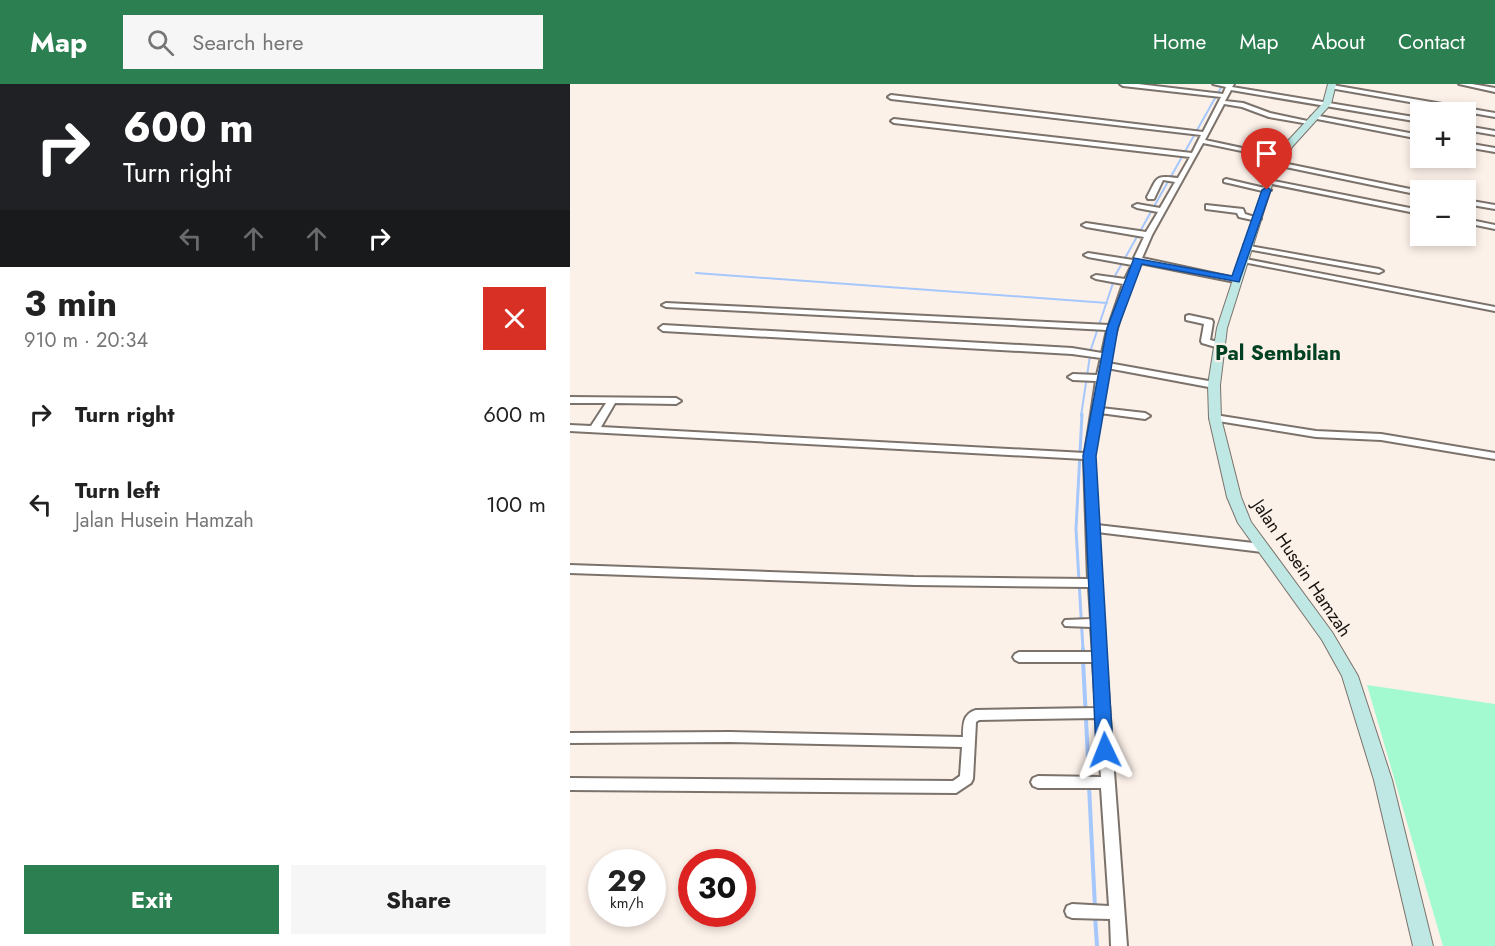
<!DOCTYPE html>
<html lang="en">
<head>
<meta charset="utf-8">
<style>
	:root { --surface:#fff; --page:#f6f6f6; --text:#222; --muted:#767676; --accent:#2c7f51 }
	body { margin:0; font-family:Jost,sans-serif; background:var(--page); color:var(--text); height:100vh; display:flex; flex-direction:column; font-size:22px; white-space:nowrap }
	* { box-sizing:border-box; margin:0 }
	p { font-size:20px; color:var(--muted) }
	.icon { flex:none; width:33px; height:33px; fill:none; stroke:currentColor; stroke-width:2; stroke-linecap:round; stroke-linejoin:round }
	.map { position:relative; flex:1; overflow:hidden }
	.sheet { display:flex; flex-direction:column; background:var(--surface); width:570px }
	.sheet>* { flex:none }
	.top-card { background:#202124; color:#fff; overflow:hidden }
	.fabs { position:absolute; left:840px; top:18px; display:grid; gap:12px }
	.fabs a { display:grid; place-items:center; width:66px; height:66px; border-radius:0px; background:var(--surface); box-shadow:0 3px 9px #0003; font-size:30px }
	.speed { position:absolute; left:18px; top:765px; display:flex; gap:12px; font-size:30px; font-weight:700; text-align:center }
	.speed>* { display:grid; place-content:center; width:78px; height:78px; border-radius:50%; background:var(--surface); box-shadow:0 3px 9px #0003; line-height:1 }
	.speed small { font-size:15px; font-weight:400 }
	.speed .limit { border:9px solid #d22; background:#fff; color:#111 }
	.pin { position:absolute; display:grid; place-items:center; width:51px; height:51px; color:#fff; margin:-62px -26px; border-radius:50% 50% 50% 0; rotate:-45deg; box-shadow:0 0 6px #0007 }
	.pin .icon { rotate:45deg }
	.me { position:absolute; width:66px; margin:-33px; rotate:358deg; stroke-linejoin:round; filter:drop-shadow(0 0 4px #0008) }
	.turn { display:flex; align-items:center; gap:21px; height:126px; padding:0 24px; font-size:27px }
	.turn .icon { width:78px; height:78px; stroke-width:2.5 }
	.turn b { display:block; font-size:42px; line-height:51px }
	.lanes { display:flex; align-items:center; height:57px; padding:0 24px; background:#0003; justify-content:center; gap:30px; direction:ltr }
	.lanes .off { opacity:.35 }
	.round { display:grid; place-items:center; flex:none; width:63px; height:63px; border-radius:0px; background:var(--page) }
	.summary { display:flex; align-items:center; justify-content:space-between; height:102px; padding:0 24px }
	h1 { font-size:36px; font-weight:700; line-height:45px }
	.primary-button { display:flex; gap:12px; margin-top:auto; padding:12px 24px }
	.primary-button a { flex:1; height:69px; border-radius:0px; background:var(--accent); color:#fff; font-size:24px; font-weight:700; line-height:69px; text-align:center }
	.primary-button a+a { background:var(--page); color:var(--text) }
	ul { padding:0; list-style:none }
	li { display:flex; align-items:center; gap:18px; height:90px; padding:0 24px }
	li div { flex:1 }
	li b { display:block; font-size:22px }
	li em { font-style:normal }
	header { display:flex; align-items:center; gap:36px; box-sizing:border-box; height:84px; padding:0 30px; background:var(--accent); color:#fff }
	header strong { font-size:28px }
	nav { display:flex; gap:33px; margin-inline-start:auto; font-size:21px }
	.search { width:420px; height:54px; background:var(--page); display:flex; align-items:center; gap:15px; box-sizing:border-box; padding:0 21px; border-radius:0px; color:var(--muted); font-size:22px }
	main { display:flex; flex:1; min-height:0 }
	.map>svg:first-child { display:block }
	.green { fill:#a3f9d0 }
	.lines { fill:none; stroke-linecap:round; stroke-linejoin:round }
	.stream-far2 { stroke:#a5c7fb; stroke-width:2 }
	.stream-far1 { stroke:#a5c7fb; stroke-width:3 }
	.stream { stroke:#a5c7fb; stroke-width:4 }
	.street-casing { stroke:#7b726b; stroke-width:4 }
	.secondary-casing { stroke:#7b726b; stroke-width:2 }
	.street { fill:#fff; fill-rule:evenodd }
	.secondary { fill:#bfe8e4; fill-rule:evenodd }
	.route { fill:#1a73e8; stroke:#114b97; stroke-width:1.5 }
	.labels { text-anchor:middle; stroke-width:4.5; stroke-linejoin:round; paint-order:stroke }
	.street-label { font-size:18px; fill:#15120f; stroke:#fcf1e9 }
	.quarter-label { font-size:21px; font-weight:bold; fill:#014123; stroke:#fcf1e9 }
</style>
</head>
<body>
<header>
<strong>Map</strong>
<div class="search"><svg class="icon" aria-label="search" viewBox="0 0 24 24"><circle cx="10" cy="10" r="6"/><path d="M15 15l6 6"/></svg>Search here</div>
<nav><a>Home</a><a>Map</a><a>About</a><a>Contact</a></nav>
</header>
<main>
<section class="sheet">
<div class="top-card">
<div class="turn"><svg class="icon" aria-label="right" viewBox="0 0 24 24"><path d="M7 20v-9h11M14 6l5 5-5 5"/></svg><div><b>600 m</b>Turn right</div></div>
<div class="lanes"><svg class="icon off" aria-label="left" viewBox="0 0 24 24"><path d="M17 20v-9H6M10 6l-5 5 5 5"/></svg><svg class="icon off" aria-label="ahead" viewBox="0 0 24 24"><path d="M12 20V5M6 11l6-6 6 6"/></svg><svg class="icon off" aria-label="ahead" viewBox="0 0 24 24"><path d="M12 20V5M6 11l6-6 6 6"/></svg><svg class="icon" aria-label="right" viewBox="0 0 24 24"><path d="M7 20v-9h11M14 6l5 5-5 5"/></svg></div>
</div>
<div class="summary"><div><h1>3 min</h1><p>910 m · 20:34</p></div><a class="round" style="background:#d93025;color:#fff"><svg class="icon" aria-label="close" viewBox="0 0 24 24"><path d="M6 6l12 12M18 6L6 18"/></svg></a></div>
<ul>
<li><svg class="icon" aria-label="right" viewBox="0 0 24 24"><path d="M7 20v-9h11M14 6l5 5-5 5"/></svg><div><b>Turn right</b></div><em>600 m</em></li>
<li><svg class="icon" aria-label="left" viewBox="0 0 24 24"><path d="M17 20v-9H6M10 6l-5 5 5 5"/></svg><div><b>Turn left</b><p>Jalan Husein Hamzah</p></div><em>100 m</em></li>
</ul>
<div class="primary-button"><a>Exit</a><a>Share</a></div>
</section>
<div class="map">
<svg width="925" height="862" viewBox="0 0 925 862">
	<rect width="100%" height="100%" fill="#fcf1e9"/>
	<path class="green" d="M797,601L925,620V862H873Z"/>
	<g class="lines">
		<path class="stream-far2" d="M657,6L686,10
			M896,46L925,51
			M126,189L537,219
			M511,332L521,265L546,190L653,0"/>
		<path class="stream-far1" d="M512,330L506,445L513,566"/>
		<path class="stream" d="M513,565V570
			M513,576L519,695
			M519,702L525,824
			M525,831L527,862"/>
		<defs>
			<path id="street" d="M550,0H568L653,10L656,3L643,0H664L662,3L850,34V38L661,6L655,17L673,19L700,29L742,38L739,40L699,33L672,23L654,20L635,56L714,73L711,75L633,59L582,151L572,174L665,194L669,196L665,198L570,179C556,211 546,246 538,279L644,298L649,301L644,304L537,284L531,324L575,329L580,332L575,335L530,329L524,372L527,441L692,460L697,464L692,468L527,448L530,499L557,862H541L540,835L502,834L497,832L495,827L497,822L502,820L539,822L531,704H468L463,702L461,698L463,694L468,692L531,693L527,634L409,636L406,638L403,695L401,699L386,709L0,706V694L383,697L390,692L392,663L160,658L0,659V649L160,648L393,653C393,640 393,630 406,626L526,624L523,578H449L445,576L443,573L445,570L449,568H523L521,543L495,542L493,539L495,536L521,535L519,503L344,501L0,489V481L344,493L518,495L514,375L0,347V341L21,342L36,319H0V313L106,314L111,317L106,320L45,319L31,343L515,369L526,297L503,296L498,293L503,290L527,291L531,274L502,270L93,247L89,244L93,241L502,264L532,269L537,246L96,223L92,221L96,219L539,241L553,200L526,195L522,193L526,191L555,195L562,181L518,173L514,171L518,169L563,176L574,153L516,143L512,141L516,139L576,148L588,128L567,124L563,122L567,120L590,124L605,98L593,96L584,115H578L577,113C588,93 584,91 608,94L620,73L324,39L321,37L324,35L622,69L631,51L321,15L318,13L321,11L633,48L651,13L553,2Z
				M889,0H902L925,4V8Z
				M762,1L925,29V33L760,4V2Z
				M744,31L850,51V55L742,34L741,33Z
				M896,42L925,47V51L896,46Z
				M896,59L925,64V68L896,63Z
				M708,78L850,107V111L706,81L705,80Z
				M656,95L699,105L701,106L697,108L654,98V96Z
				M699,96L850,126V130L697,99L696,98Z
				M896,116L925,121V125L896,120Z
				M636,121L673,125L675,130L691,135L687,137L669,133L667,129L636,125Z
				M896,135L925,141V145L896,139Z
				M674,161L809,185L813,187L809,189L677,165H674Z
				M670,174L925,223V227L673,178L669,176Z
				M619,231L642,236L643,238L640,256L652,259V263L649,264L632,259L631,257L634,240L616,236V232Z
				M645,331L746,347L811,350L925,369V375L811,356L746,353L642,336L640,334L642,332Z"/>
			<path id="secondary" d="M758,0H766L761,20L722,63L703,98L657,244L650,301L651,334L671,413L681,438L762,548L788,592L822,696L863,862H843L804,696L772,592L752,556L668,439L657,413L639,334L638,301L647,244L695,98L715,60L753,19Z"/>
		</defs>
		<use href="#street" class="street-casing"/>
		<use href="#secondary" class="secondary-casing"/>
		<use href="#street" class="street"/>
		<use href="#secondary" class="secondary"/>
	</g>
	<path class="route" d="M697,103L701,106L669,198L572,180L548,244L526,372L543,666L541,671H529L526,666L513,372L537,244L564,174L662,192L692,106Z"/>
	<g class="labels">
		<g class="street-label">
			<text transform="translate(732 484) rotate(56)" y="6">Jalan Husein Hamzah</text>
		</g>
		<g class="quarter-label">
			<text x="708" y="276">Pal Sembilan</text>
		</g>
	</g>
</svg>
<div class="fabs">
<a>+</a>
<a>−</a>
</div>
<div class="speed"><div>29<small>km/h</small></div><div class="limit">30</div></div>
<div class="pin" style="left:697px;top:106px;background:#d93025"><svg class="icon" aria-label="arrive" viewBox="0 0 24 24"><path d="M6 21V4h12l-3 4 3 4H6"/></svg></div>
<svg class="me" style="left:535px;top:666px" viewBox="-20 -20 40 40"><path d="M0-17L14 15 0 8-14 15z" fill="#1a73e8" stroke="#fff" stroke-width="4"/></svg>
</div>
</main>
</body>
</html>
